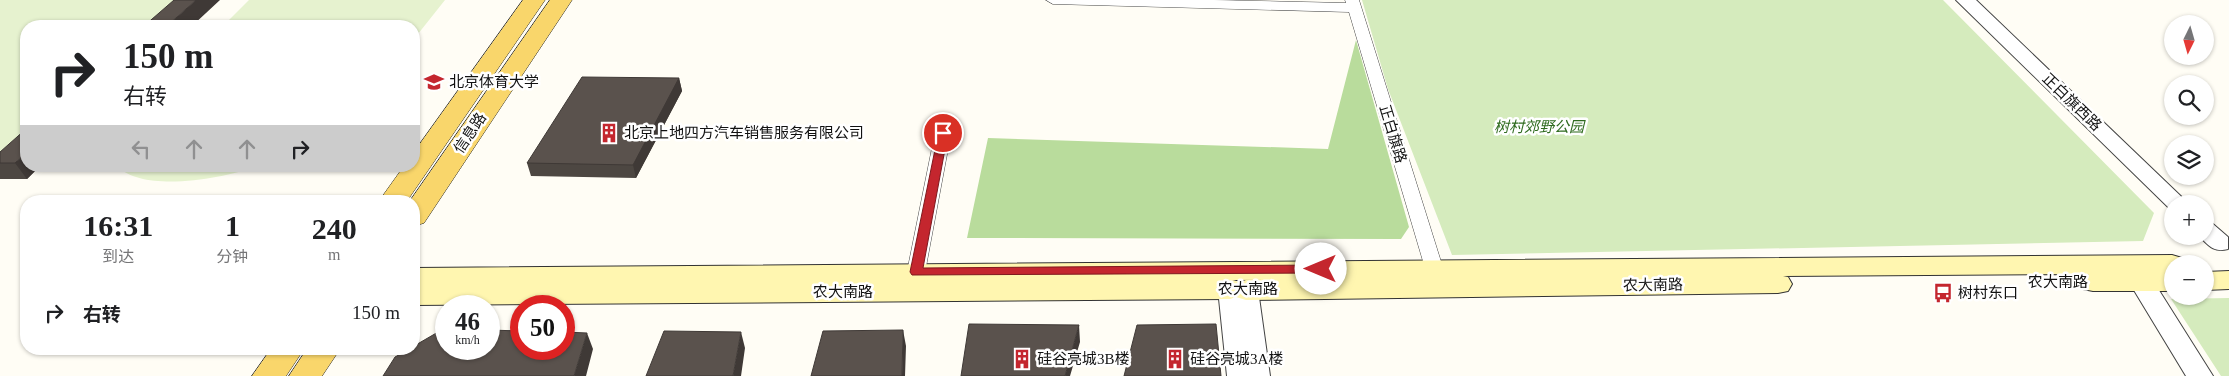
<!DOCTYPE html>
<html lang="zh">
<head>
<meta charset="utf-8">
<style>
	:root { --surface:#fff; --page:#f6f6f6; --text:#202124; --muted:#757577 }
	body { margin:0; font-family:"Times New Roman","Noto Sans SC",serif; background:var(--page); color:var(--text); height:100vh; display:flex; flex-direction:column; font-size:19px; white-space:nowrap }
	* { box-sizing:border-box; margin:0 }
	p { font-size:16px; color:var(--muted) }
	.icon { flex:none; width:28px; height:28px; fill:none; stroke:currentColor; stroke-width:2; stroke-linecap:round; stroke-linejoin:round }
	.map { position:relative; flex:1; overflow:hidden }
	.sheet { position:absolute; left:20px; top:195px; width:400px; height:160px; display:flex; flex-direction:column; background:var(--surface); border-radius:20px; box-shadow:0 1px 4px #0004 }
	.sheet>* { flex:none }
	.top-card { position:absolute; left:20px; top:20px; width:400px; height:152px; border-radius:20px; box-shadow:0 1px 4px #0004; background:#fff; color:var(--text); overflow:hidden }
	.needle { width:32px; rotate:185deg }
	.buttons { position:absolute; left:2164px; top:15px; display:grid; gap:10px }
	.buttons a { display:grid; place-items:center; width:50px; height:50px; border-radius:50%; background:var(--surface); box-shadow:0 1px 4px #0004; font-size:25px }
	.speed { position:absolute; left:435px; top:295px; display:flex; gap:10px; font-size:25px; font-weight:700; text-align:center }
	.speed>* { display:grid; place-content:center; width:65px; height:65px; border-radius:50%; background:var(--surface); box-shadow:0 1px 4px #0004; line-height:1 }
	.speed small { font-size:12px; font-weight:400 }
	.speed .limit { border:8px solid #d22; background:#fff; color:#111 }
	.pin { position:absolute; display:grid; place-items:center; width:42px; height:42px; color:#fff; margin:-21px; border:2px solid #fff; border-radius:50%; box-shadow:0 1px 5px #0007 }
	.me { position:absolute; width:55px; margin:-28px; rotate:270deg; stroke-linejoin:round; filter:drop-shadow(0 0 4px #0008) }
	.turn { display:flex; align-items:center; gap:18px; height:105px; padding:0 20px; font-size:22px }
	.turn .icon { width:65px; height:65px; stroke-width:2.5 }
	.turn b { display:block; font-size:35px; line-height:42px }
	.lanes { display:flex; align-items:center; height:48px; padding:0 20px; background:#0003; justify-content:center; gap:25px; direction:ltr }
	.lanes .off { opacity:.35 }
	.eta { display:flex; justify-content:space-evenly; align-items:center; height:85px; text-align:center }
	.eta b { font-size:30px; font-weight:800; line-height:35px }
	ul { padding:0; list-style:none }
	li { display:flex; align-items:center; gap:15px; height:65px; padding:0 20px }
	li div { flex:1 }
	li b { display:block; font-size:19px }
	li em { font-style:normal }
	.map>svg:first-child { display:block }
	.green { fill:#d5ebbd }
	.forest { fill:#b9dc9c }
	.pitch { fill:#e6f2cf }
	.lines { fill:none; stroke-linecap:round; stroke-linejoin:round }
	.minor-casing { stroke:#444; stroke-width:1 }
	.tertiary-casing { stroke:#444; stroke-width:2 }
	.secondary-casing { stroke:#333; stroke-width:2 }
	.primary-casing { stroke:#222; stroke-width:1 }
	.minor { fill:#fff; fill-rule:evenodd }
	.tertiary { fill:#fff; fill-rule:evenodd }
	.secondary { fill:#fff6b0; fill-rule:evenodd }
	.primary { fill:#f9d66b; fill-rule:evenodd }
	.wall { fill:#4d4742 }
	.shaded-wall { fill:#3f3936 }
	.building { fill:#5a524d; stroke:#3f3936 }
	.route { fill:#c4262e; stroke:#7f191e }
	.labels { text-anchor:middle; stroke-width:5; stroke-linejoin:round; paint-order:stroke }
	.poi-label { font-size:15px; fill:#111; stroke:#fff; text-anchor:start }
	.street-label { font-size:15px; fill:#111; stroke:#fff }
	.park-label { font-size:15px; font-style:italic; fill:#2f6b1f; stroke:#fff }
</style>
</head>
<body>
<div class="map">
<svg width="2229" height="376" viewBox="0 0 2229 376">
	<rect width="100%" height="100%" fill="#fffdf5"/>
	<path class="green" d="M1362,0H1943L2154,213L2143,241L1452,255L1388,89Z
		M2229,298V376H2221L2171,299Z"/>
	<path class="forest" d="M1356,40L1409,227L1401,239L967,238L988,138L1328,149Z"/>
	<path class="pitch" d="M0,0H183L153,26H26V138L0,161Z
		M249,0H445L414,39V26H223Z
		M117,166H258C225,178 144,194 117,166Z"/>
	<g class="lines">
		<defs>
			<path id="minor" d="M1046,0H1214L1346,3L1345,0H1359L1443,268L1441,273L1434,274L1427,273L1425,268L1349,12L1053,4Z
				M943,128L949,129L951,133L925,272L923,277L916,278L909,277L907,272L935,133L937,129Z"/>
			<path id="tertiary" d="M1956,0H1976L2189,204H2172V210L2170,209Z
				M2205,221L2213,224L2228,237V249C2214,253 2209,246 2199,236H2205Z
				M2141,274L2150,276L2213,376H2186L2129,282L2132,276Z
				M1230,280L1255,284L1258,290L1270,376H1227L1218,289L1221,283Z"/>
			<path id="secondary" d="M2172,255L2182,258L2185,264H2172V291H2093L2083,289L2079,282L2083,275L2089,274L1783,276L1788,277L1792,284L1788,291L1778,293L1246,300L1236,297L1230,299L414,305V268ZM1356,279L1246,280L1240,282L1232,280Z
				M2229,271V289L2205,290V272Z"/>
			<path id="primary" d="M523,0H545L407,201H379L404,166H414V152Z
				M550,0H572L424,223L414,226V201H410Z
				M271,349H304L286,376H252Z
				M307,349H340L322,376H289Z"/>
		</defs>
		<use href="#minor" class="minor-casing"/>
		<use href="#tertiary" class="tertiary-casing"/>
		<use href="#secondary" class="secondary-casing"/>
		<use href="#primary" class="primary-casing"/>
		<use href="#minor" class="minor"/>
		<use href="#tertiary" class="tertiary"/>
		<use href="#secondary" class="secondary"/>
		<use href="#primary" class="primary"/>
	</g>
	<path class="wall" d="M679,78L682,91L636,178L531,176L527,163Z
		M0,152L26,166H40L27,179H0Z"/>
	<path class="shaded-wall" d="M196,0H220L192,26H167Z
		M679,78L682,91L636,178L633,165Z
		M26,153V166H40L27,179L15,163Z
		M1079,325L1080,342L1070,376H1065Z
		M903,330L906,346L905,376H902Z
		M741,332L745,348L741,376H733Z
		M587,333L593,349L586,376H574Z"/>
	<path class="building" d="M174,0H196L167,26H144Z
		M582,77L679,78L633,165L527,163Z
		M26,129V153L15,163H0V152Z
		M969,324L1079,325L1065,376H961Z
		M1216,324L1221,376H1124L1137,325Z
		M445,328L446,329V349H489V330L521,331V349H564V332L587,333L574,376H383L395,357L410,349H414V346Z
		M903,330L902,376H811L823,331Z
		M664,331L741,332L733,376H646Z"/>
	<path class="route" d="M939,130H943L948,133L923,268L1321,265L1327,269L1321,273L912,275L910,272Z"/>
	<defs>
		<symbol id="university-bare" viewBox="-9 -9 18 18"><path d="M0-5L7-2L0 1L-7-2ZM-4 1L0 2.5L4 1V4Q0 6-4 4Z" fill="#c4262e" stroke="#fff" stroke-width="2.5" paint-order="stroke"/></symbol>
		<symbol id="building-bare" viewBox="-9 -9 18 18"><path d="M-4-6H4V6H1V3H-1V6H-4ZM-2.5-4.3h1.7v1.8h-1.7ZM.8-4.3h1.7v1.8H.8ZM-2.5-1h1.7V.8h-1.7ZM.8-1h1.7V.8H.8Z" fill="#c4262e" stroke="#fff" stroke-width="2.5" paint-order="stroke"/></symbol>
		<symbol id="bus-bare" viewBox="-9 -9 18 18"><path d="M-5-6H5V4H4V6H2V4H-2V6H-4V4H-5ZM-3.5-4V0h7V-4ZM-3.5 1.2v1.5H-2V1.2ZM2 1.2v1.5H3.5V1.2Z" fill="#c4262e" stroke="#fff" stroke-width="2.5" paint-order="stroke"/></symbol>
	</defs>
	<g fill-rule="evenodd">
		<use href="#university-bare" x="420" y="68" width="28" height="28"/>
		<use href="#building-bare" x="595" y="119" width="28" height="28"/>
		<use href="#bus-bare" x="1929" y="279" width="28" height="28"/>
		<use href="#building-bare" x="1008" y="345" width="28" height="28"/>
		<use href="#building-bare" x="1161" y="345" width="28" height="28"/>
	</g>
	<g class="labels">
		<g class="poi-label">
			<text x="449" y="87">北京体育大学</text>
			<text x="624" y="138">北京上地四方汽车销售服务有限公司</text>
			<text x="1958" y="298">树村东口</text>
			<text x="1037" y="364">硅谷亮城3B楼</text>
			<text x="1190" y="364">硅谷亮城3A楼</text>
		</g>
		<g class="street-label">
			<text transform="translate(2072 102) rotate(44)" y="5">正白旗西路</text>
			<text transform="translate(470 133) rotate(-56)" y="5">信息路</text>
			<text transform="translate(1393 134) rotate(73)" y="5">正白旗路</text>
			<text x="2058" y="287">农大南路</text>
			<text transform="translate(1653 285) rotate(-1)" y="5">农大南路</text>
			<text x="1248" y="294">农大南路</text>
			<text x="843" y="297">农大南路</text>
		</g>
		<g class="park-label">
			<text x="1539" y="132">树村郊野公园</text>
		</g>
	</g>
</svg>
<div class="buttons">
<a><svg class="needle" viewBox="-14 -14 28 28"><path d="M0-13l5 13h-10z" fill="#e53935"/><path d="M0 13l5-13h-10z" fill="#757577"/></svg></a>
<a><svg class="icon" aria-label="search" viewBox="0 0 24 24"><circle cx="10" cy="10" r="6"/><path d="M15 15l6 6"/></svg></a>
<a><svg class="icon" aria-label="layers" viewBox="0 0 24 24"><path d="M12 4l9 5-9 5-9-5zM3 14l9 5 9-5"/></svg></a>
<a>+</a>
<a>−</a>
</div>
<div class="speed"><div>46<small>km/h</small></div><div class="limit">50</div></div>
<div class="pin" style="left:943px;top:133px;background:#d93025"><svg class="icon" aria-label="arrive" viewBox="0 0 24 24"><path d="M6 21V4h12l-3 4 3 4H6"/></svg></div>
<svg class="me" style="left:1321px;top:269px" viewBox="-20 -20 40 40"><circle r="19" fill="#fff"/><path d="M0-13L10 11 0 6-10 11z" fill="#c4262e"/></svg>
<div class="top-card">
<div class="turn"><svg class="icon" aria-label="right" viewBox="0 0 24 24"><path d="M7 20v-9h11M14 6l5 5-5 5"/></svg><div><b>150 m</b>右转</div></div>
<div class="lanes"><svg class="icon off" aria-label="left" viewBox="0 0 24 24"><path d="M17 20v-9H6M10 6l-5 5 5 5"/></svg><svg class="icon off" aria-label="ahead" viewBox="0 0 24 24"><path d="M12 20V5M6 11l6-6 6 6"/></svg><svg class="icon off" aria-label="ahead" viewBox="0 0 24 24"><path d="M12 20V5M6 11l6-6 6 6"/></svg><svg class="icon" aria-label="right" viewBox="0 0 24 24"><path d="M7 20v-9h11M14 6l5 5-5 5"/></svg></div>
</div>
<section class="sheet">
<div class="eta">
<div><b>16:31</b><p>到达</p></div>
<div><b>1</b><p>分钟</p></div>
<div><b>240</b><p>m</p></div>
</div>
<ul>
<li><svg class="icon" aria-label="right" viewBox="0 0 24 24"><path d="M7 20v-9h11M14 6l5 5-5 5"/></svg><div><b>右转</b></div><em>150 m</em></li>
</ul>
</section>
</div>
</body>
</html>
